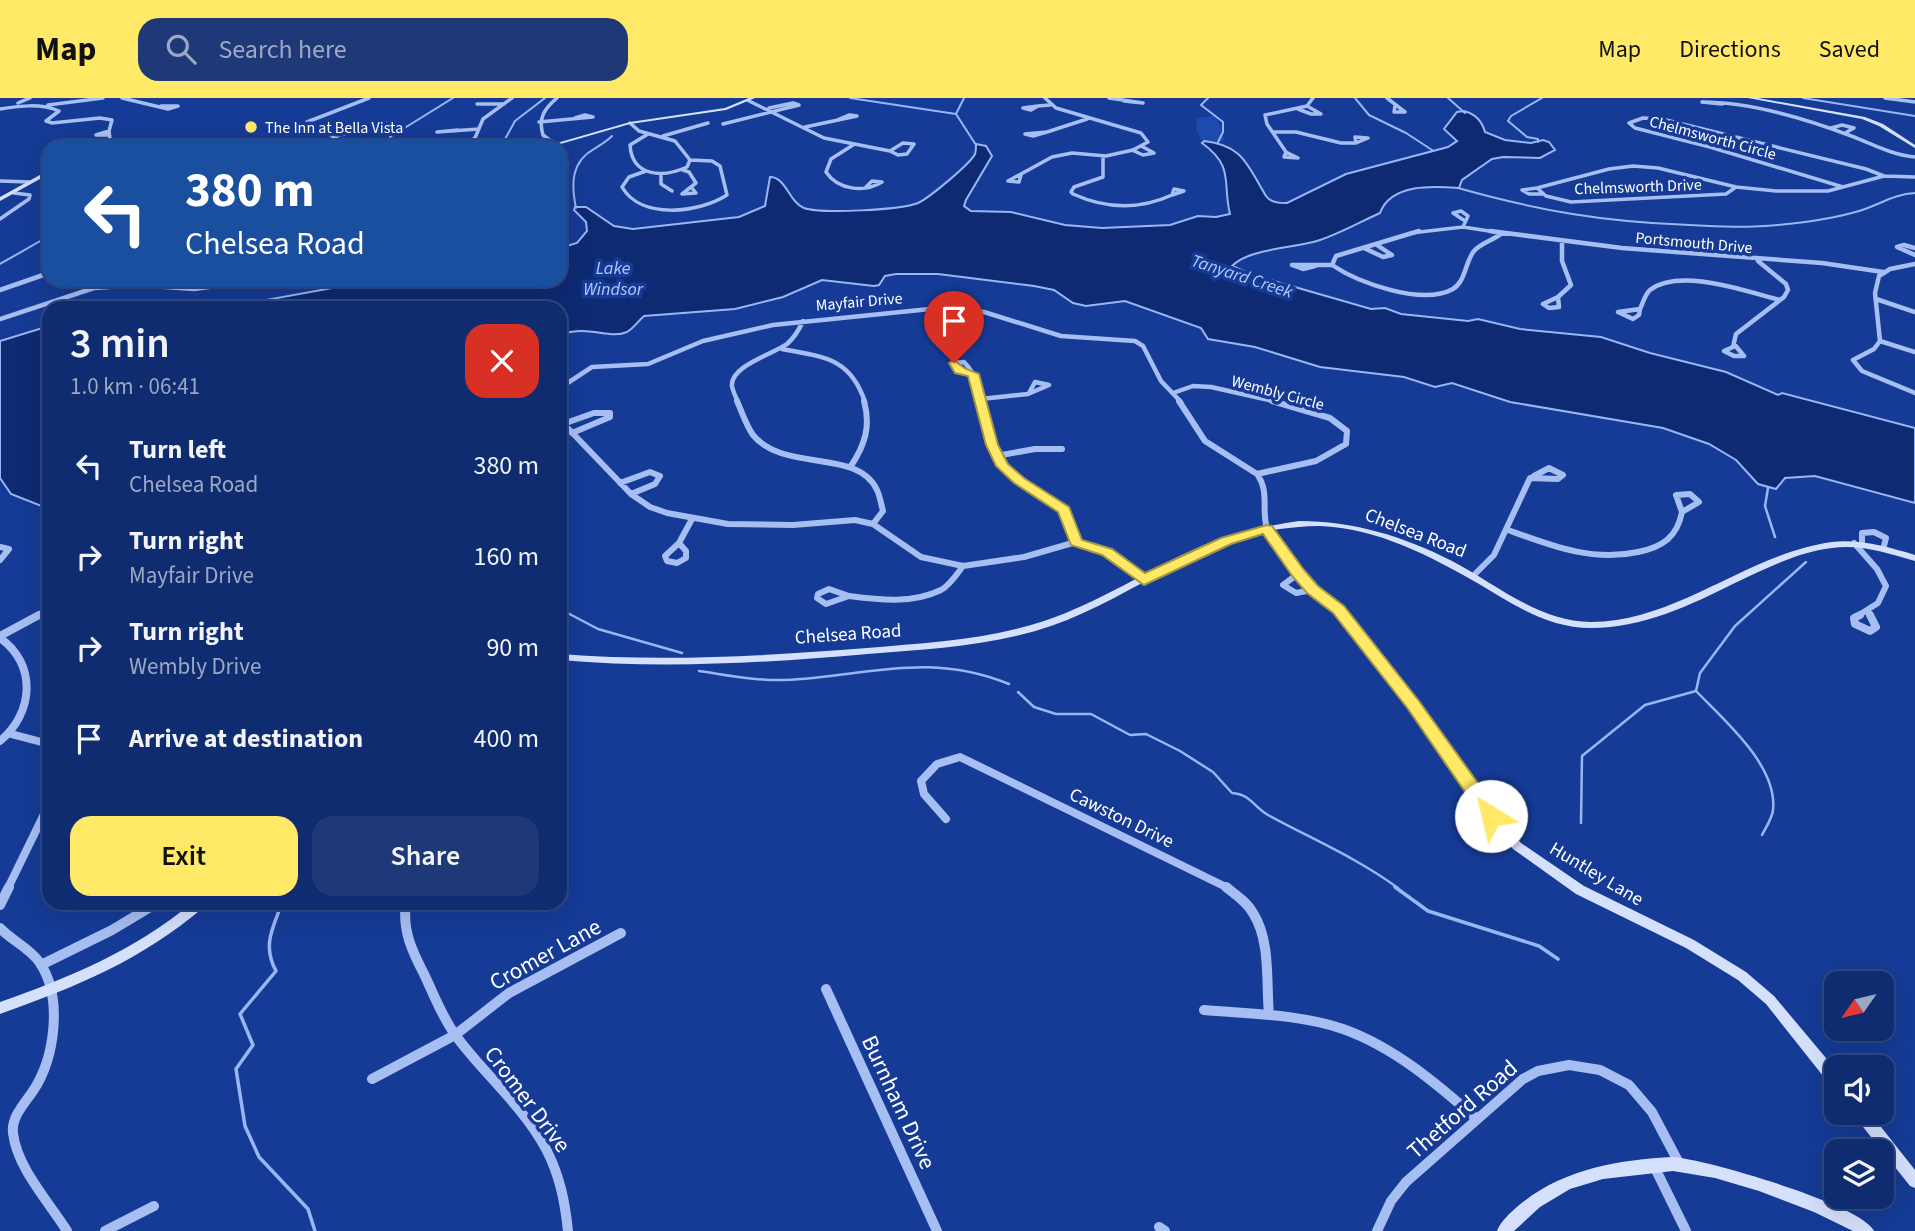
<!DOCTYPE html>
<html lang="en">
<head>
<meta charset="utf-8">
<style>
	:root { --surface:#102c70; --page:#1e3878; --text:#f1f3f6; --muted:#9ca7c3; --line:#304883; --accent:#ffe967 }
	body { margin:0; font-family:"Source Sans 3",sans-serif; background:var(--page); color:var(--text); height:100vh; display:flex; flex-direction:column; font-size:26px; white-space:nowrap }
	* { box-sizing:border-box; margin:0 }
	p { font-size:23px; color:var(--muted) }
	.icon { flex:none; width:38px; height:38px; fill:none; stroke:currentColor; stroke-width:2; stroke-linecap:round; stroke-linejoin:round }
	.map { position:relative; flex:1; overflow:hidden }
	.drawer { position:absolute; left:42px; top:203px; width:525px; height:609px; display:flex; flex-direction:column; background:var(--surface); border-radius:21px; box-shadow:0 7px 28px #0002,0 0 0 2px var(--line) }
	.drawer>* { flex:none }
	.hud { position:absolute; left:42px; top:42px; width:525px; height:147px; border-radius:21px; box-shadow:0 7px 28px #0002,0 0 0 2px var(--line); background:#1a4fa0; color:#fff; overflow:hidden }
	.needle { width:46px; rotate:236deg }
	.controls { position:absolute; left:1824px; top:873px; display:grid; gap:14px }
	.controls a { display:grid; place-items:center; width:70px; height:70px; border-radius:14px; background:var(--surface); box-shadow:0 7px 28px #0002,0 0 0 2px var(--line); font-size:35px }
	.pin { position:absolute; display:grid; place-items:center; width:60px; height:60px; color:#fff; margin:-72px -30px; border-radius:50% 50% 50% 0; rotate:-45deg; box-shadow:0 0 7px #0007 }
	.pin .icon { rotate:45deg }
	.me { position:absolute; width:77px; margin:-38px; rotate:324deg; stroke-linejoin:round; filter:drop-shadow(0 0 5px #0008) }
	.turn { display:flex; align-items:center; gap:24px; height:147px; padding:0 28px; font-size:32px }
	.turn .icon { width:91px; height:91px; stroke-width:2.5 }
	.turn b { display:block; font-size:49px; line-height:60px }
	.round { display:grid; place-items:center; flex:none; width:74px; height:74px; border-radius:21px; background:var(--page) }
	.head { display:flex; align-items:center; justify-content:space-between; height:119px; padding:0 28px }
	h1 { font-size:42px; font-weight:600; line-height:52px }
	.button { display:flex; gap:14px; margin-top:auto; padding:14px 28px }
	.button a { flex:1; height:80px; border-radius:21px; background:var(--accent); color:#111; font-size:28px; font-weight:600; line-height:80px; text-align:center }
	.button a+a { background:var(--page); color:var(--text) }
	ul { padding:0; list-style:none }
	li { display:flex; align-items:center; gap:21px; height:91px; padding:0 28px }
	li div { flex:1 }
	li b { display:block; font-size:26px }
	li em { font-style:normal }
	header { display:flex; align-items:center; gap:42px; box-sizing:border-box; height:98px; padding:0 35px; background:var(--accent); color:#111 }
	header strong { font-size:33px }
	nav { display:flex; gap:38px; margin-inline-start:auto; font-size:24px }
	.search { width:490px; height:63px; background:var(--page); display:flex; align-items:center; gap:18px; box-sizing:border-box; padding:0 24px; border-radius:21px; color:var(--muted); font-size:26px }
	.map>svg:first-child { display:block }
	.green { fill:#1e4ab0 }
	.water { fill:#0e2a73; stroke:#99b6f4; stroke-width:2 }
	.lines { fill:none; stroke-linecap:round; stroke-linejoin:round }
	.stream-far2 { stroke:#99b6f4; stroke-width:2 }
	.stream-far1 { stroke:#99b6f4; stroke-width:2.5 }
	.stream { stroke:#99b6f4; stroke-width:3.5 }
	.street-far4 { stroke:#a7bef2; stroke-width:3.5 }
	.street-far3 { stroke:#a7bef2; stroke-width:4.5 }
	.street-far2 { stroke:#a7bef2; stroke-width:6 }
	.street-far1 { stroke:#a7bef2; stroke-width:8 }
	.street { stroke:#a7bef2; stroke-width:10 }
	.secondary { fill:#d5e0fc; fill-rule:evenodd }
	.route { fill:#ffe967; stroke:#a69743; stroke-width:2 }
	.poi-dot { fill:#ffe967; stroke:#153b96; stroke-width:2.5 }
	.labels { text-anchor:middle; stroke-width:7; stroke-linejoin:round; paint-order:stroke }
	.far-poi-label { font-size:16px; fill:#fff; stroke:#153b96; text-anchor:start }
	.far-street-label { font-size:16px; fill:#fff; stroke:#153b96 }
	.far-water-label { font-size:18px; font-style:italic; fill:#b3c9f8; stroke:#153b96 }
	.street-label { font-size:19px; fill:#fff; stroke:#153b96 }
	.near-street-label { font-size:23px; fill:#fff; stroke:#153b96 }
</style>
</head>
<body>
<header>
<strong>Map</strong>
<div class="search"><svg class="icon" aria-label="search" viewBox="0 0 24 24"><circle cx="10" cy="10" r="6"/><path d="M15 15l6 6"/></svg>Search here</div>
<nav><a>Map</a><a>Directions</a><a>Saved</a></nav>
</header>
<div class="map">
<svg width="1915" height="1133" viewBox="0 0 1915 1133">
	<rect width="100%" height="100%" fill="#153b96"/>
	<path class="green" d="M1214,18L1220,26L1224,41L1222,44L1201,42L1196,31L1197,20Z"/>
	<path class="water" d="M1464,13C1476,16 1482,23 1485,34L1505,42L1531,45L1543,42L1549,44L1555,52L1540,60L1503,59L1492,61L1462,82L1459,90C1434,88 1391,85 1380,115C1360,124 1341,135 1320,142C1297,150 1249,150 1232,168L1253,177L1371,211L1385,210L1401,216L1468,223L1478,221L1520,231L1601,239L1650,255L1726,274L1778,297L1782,295L1915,330V405L1815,378L1785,380L1776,391L1758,386L1736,362L1709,346L1663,330L1510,304L1452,285L1435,289L1404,279L1320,269L1255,249L1208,241L1201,230L1125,203L1086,208L1073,205L1054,192L1034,188L938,176H896L885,178L879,187L874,188L822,182L783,199L735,211L644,218C638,223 634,230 627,234C609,242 588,226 560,237V210H222L376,182H560V150L577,145L587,133L586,124L574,112L575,109H586L614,128L633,131L739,119L765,108L770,79C786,79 789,104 804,110C821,116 901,112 918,105C929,100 970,66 975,56C976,53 976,49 976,46L986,48L992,58L966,102L964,108L971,113L1011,114L1065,127L1102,130L1170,127L1198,118L1216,119L1230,116C1222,84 1235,69 1202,45L1204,43C1244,47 1248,69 1266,98C1271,105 1280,105 1287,105L1346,76L1448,49L1457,43L1444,31L1457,14Z
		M49,228L46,238L49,242V411L11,396L0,380V243Z"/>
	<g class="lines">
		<path class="stream-far2" d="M850,0L956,16
			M964,0L956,16L976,47
			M1208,0L1201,7L1223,24V34L1218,44
			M1355,0L1369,17L1406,35L1432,52
			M1448,0L1465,15
			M1803,0L1915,18
			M390,39L453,0
			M1538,44V41L1527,39L1508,23L1511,18L1542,0
			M510,49L504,43L515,23L545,0
			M1458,90C1540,113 1604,124 1689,127C1714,128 1739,130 1764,128C1793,126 1832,121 1859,113C1879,107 1894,96 1915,95
			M576,110C571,86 571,64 594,51C600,47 606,44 612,38
			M0,166L49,138"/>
		<path class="stream-far1" d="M1768,390L1765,408L1775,439
			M560,511L598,531L682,555
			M699,573C727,577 756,583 785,582C867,578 928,553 1009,586
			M1696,593C1724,622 1778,668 1773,712C1772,721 1766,729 1762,737
			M1018,594L1034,609L1056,616H1091L1130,637L1146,636L1180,653L1213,674L1232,695C1250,696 1254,709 1268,717C1312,741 1357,760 1398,790
			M1581,725L1582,658L1645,607L1696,593L1700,575L1735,528L1806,464"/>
		<path class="stream" d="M1395,789L1428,813L1539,848L1558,861
			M282,805C273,830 262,847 276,873L240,916L253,947L236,971L245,1028L259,1059L308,1111L315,1133"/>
		<path class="street-far4" d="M122,0L168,11L178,8H161
			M1109,0L1143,5L1124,3
			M1387,0L1405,14H1394L1395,8
			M1885,0L1915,4
			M749,3L824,40L890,53
			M18,5L30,0
			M495,6H477H504
			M1722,6L1702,4C1752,4 1807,21 1854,39C1874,47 1893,57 1915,59
			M48,7L103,0
			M1038,8L1031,12L1023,10Z
			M1038,8L1050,7
			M0,11C20,8 40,5 59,13L46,23L52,25L100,20L112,22L109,33L111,49
			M1298,11L1311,16H1321L1307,8
			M539,24L593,19L585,17L575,20
			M630,25L639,33L675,43L690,62L687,69C663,80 632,79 630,47L648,36
			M723,26L799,7L793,5L769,10
			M805,29L857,18L849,17L837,22
			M1831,30L1842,27L1854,30L1845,35
			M458,32L437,34L479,31
			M109,33L96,37H109
			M1047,34L1033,38L1025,36Z
			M1047,34L1087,21
			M1273,34H1296L1341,45H1356
			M335,38L390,25L374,27
			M663,38L708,25
			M1355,39L1368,40L1356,45Z
			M903,45L914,46L907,56L898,57L890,53Z
			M555,46L543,37C538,20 544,11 557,0
			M853,47L831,61L826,74C838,92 864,95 882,84L872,83L866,89
			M242,49L247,43
			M341,49L346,46L307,24L369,0
			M462,49L475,40L483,21L512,0
			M1132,52L1143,57L1154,55L1143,49
			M1286,54L1298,60L1284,59Z
			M1286,54L1267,26L1265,17L1307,8L1313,0
			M1103,59V79L1074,89L1071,94L1073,96C1106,111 1139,112 1172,97
			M1633,68L1658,70L1736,89L1726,96L1571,104L1546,98L1537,90L1609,71Z
			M683,72L689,74L696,85L682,96L696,95L692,90
			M646,73L629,79L622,89C641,122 699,115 727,97L720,68L712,63L690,62
			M661,77V86L672,93
			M1021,77L1019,84L1008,83L1052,59L1072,55L1106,58L1133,52L1148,44L1141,35L1056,10L1045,0
			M0,83L30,84
			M1736,89L1776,93H1828L1884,78L1915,79
			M1843,89L1710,49L1635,30L1629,25L1643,20L1662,21L1866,71L1884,78
			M1537,90L1522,92L1529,96H1543
			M1174,91L1184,93L1172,97Z
			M0,121L29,101L30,97L14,95
			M1463,129L1468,118L1461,113L1453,115L1465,123
			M1411,135L1463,129L1502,135"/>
		<path class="street-far3" d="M1419,133L1336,158L1332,167C1359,185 1422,208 1453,191C1466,183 1465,164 1474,153C1481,145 1494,142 1502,135
			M1490,133L1622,150L1822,165L1883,174
			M1364,150L1383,159L1392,157L1377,147
			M1915,150L1904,147L1897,149L1915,157
			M1915,166L1890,171L1879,178L1875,195L1880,243L1874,251L1853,262L1862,273L1915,295
			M1315,168L1303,171L1292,167H1332
			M0,192L49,175
			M1558,199L1559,209L1549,210L1543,206Z
			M1558,199L1571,187L1562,163V143
			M1876,201L1915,214
			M1640,211L1639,217L1633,221L1618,214Z
			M1640,211C1643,205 1645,196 1650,192C1680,169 1747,194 1780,202
			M0,221L94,190L138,187L194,191L259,182
			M1880,243L1915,254
			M1734,246L1744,258H1734L1724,253L1733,249L1736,236L1784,199L1788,192L1786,186L1758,163
			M782,251C823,259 850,259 865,304
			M973,276L959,272L954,265L964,264C975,275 979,289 982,304
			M560,290L592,269L648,266L703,243L773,227L930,211L984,214L1061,238L1135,243L1143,248L1161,283L1181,304
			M1173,295L1193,288L1211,289L1278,304
			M981,301L1028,296L1049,287L1035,284L1029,295
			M738,304C736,299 733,294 732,288C730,268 773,256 787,246C795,239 799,232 803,223"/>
		<path class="street-far2" d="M737,303C742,314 746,327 753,337C784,375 858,350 877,392C880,398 881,406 883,413L873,426
			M982,303L997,360L1012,376L1058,405L1067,417L1076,444
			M1179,303L1205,343L1257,376C1270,394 1261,411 1267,431
			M560,322L631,396L650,409L667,415L728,426L793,427L855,422L873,426L921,459L963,468L1024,459L1076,444L1107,454L1144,482
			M563,326L594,315H610V319L572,335
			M996,358L1035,351H1062
			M851,368C865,347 871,328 864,303
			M1257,376L1316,363L1346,346L1347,333L1330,320L1272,303
			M620,385L650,374L660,378L655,386L631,396
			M1690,396L1699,404L1682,414L1676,397Z
			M1508,432C1552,448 1592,464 1638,454C1663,449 1677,439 1682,414
			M1862,444V435L1874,434L1886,440L1884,448
			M679,445L686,453V460L677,465L667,463L665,458Z
			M679,445L692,421
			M1854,445L1877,471L1886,488L1878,505L1856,519
			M0,449L9,451L0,462
			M1298,476L1283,487L1296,495L1312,492
			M1473,478L1494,457L1530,380L1558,381L1563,377L1549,370L1534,378
			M829,491L849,498L826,506L817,500L818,496Z
			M849,498C880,502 912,506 941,492C950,487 957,476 963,468
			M1869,516L1871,519
			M36,519L49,512"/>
		<path class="street-far1" d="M1860,517L1854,520L1855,526L1870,533L1876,529L1870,517
			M0,538L39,517
			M0,540C37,566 34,615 0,643
			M11,636L49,646
			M946,721L924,696L921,683L937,666L960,659L1228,790
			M8,790L49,706"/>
		<path class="street" d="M1226,789C1236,797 1247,804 1253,815C1271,843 1266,885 1269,917
			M406,805C402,832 412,853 424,876C434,897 442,919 456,938C484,976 523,1008 546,1051C560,1078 565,1104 568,1133
			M0,807L9,789
			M0,830C12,843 30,850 40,865C63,900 55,960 33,993C25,1005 11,1019 13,1035C17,1070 49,1104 67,1133
			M41,867L112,832L157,805
			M826,891L937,1133
			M1204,912C1250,916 1299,916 1343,931C1394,949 1437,986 1477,1021
			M372,981L455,937L509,895L621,835
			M1654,1068L1686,1133
			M1159,1129L1165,1133
			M105,1133L154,1108
			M1377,1133L1391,1103L1406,1084L1523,981L1538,973L1569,967L1600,972L1629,987L1652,1014L1679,1065"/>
		<path class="secondary" d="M749,0H755L726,12L630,26L550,49H543L630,24L725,10Z
			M1748,0H1758L1865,19L1883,26L1915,47V50L1879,28L1862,21Z
			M290,40L337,44L362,49L290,43L170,49L172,48L242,42Z
			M49,72V76L0,103V99Z
			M1299,423C1353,423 1403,438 1452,463C1496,486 1539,524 1591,524C1679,523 1746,456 1832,444C1861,441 1888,449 1915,457V463C1887,455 1861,446 1832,450C1798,454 1767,470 1737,484C1691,507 1643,530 1591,530C1548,530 1514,507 1479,486C1430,458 1377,430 1320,428C1304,428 1288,430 1272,432L1315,490L1348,517L1446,641L1495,715L1521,745L1584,788L1694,842L1746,874L1774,898L1836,972V989L1831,988L1766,906L1738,882L1686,850L1576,796L1513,751L1487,721L1438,647L1342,521L1309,494L1264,433C1233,442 1204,453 1175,468C1134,488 1095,513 1051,528C992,548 929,551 868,556C765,565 663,571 560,562V556C663,564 764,558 867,550C926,545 987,542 1044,523C1098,505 1146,473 1197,450C1230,436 1264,428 1299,423Z
			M192,805H206L204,809C140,863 78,888 0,916V904C69,880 135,852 192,805Z
			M1854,1015H1870L1915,1072V1090L1910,1088L1856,1020Z
			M1673,1059C1705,1061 1863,1107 1874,1133H1853L1814,1114L1759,1093L1715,1080L1673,1073L1603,1081L1570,1091L1540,1109L1514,1133H1497C1501,1123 1510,1115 1518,1108C1562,1071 1617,1062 1673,1059Z"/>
	</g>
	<path class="route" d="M954,262L964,270L979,276L998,347L1008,366L1024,380L1069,409L1082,442L1112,451L1145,475L1221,440L1267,427L1272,428L1304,472L1318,488L1344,508L1419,603L1498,713L1500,718L1498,723L1491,725L1485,723L1408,611L1333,515L1307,495L1293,479L1263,436L1231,446L1144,487L1102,457L1071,447L1058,414L1014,385L996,368L986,347L968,278L955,275L949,265Z"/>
	<circle class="poi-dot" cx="251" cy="29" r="7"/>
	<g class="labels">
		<g class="far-poi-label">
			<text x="265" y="35">The Inn at Bella Vista</text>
		</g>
		<g class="far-street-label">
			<text transform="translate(1713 39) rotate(15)" y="6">Chelmsworth Circle</text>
			<text transform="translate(1638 88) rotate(-2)" y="6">Chelmsworth Drive</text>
			<text transform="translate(1694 144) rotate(5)" y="6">Portsmouth Drive</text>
			<text transform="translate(859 203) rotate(-5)" y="6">Mayfair Drive</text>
			<text transform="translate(1278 294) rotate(15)" y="6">Wembly Circle</text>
		</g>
		<g class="far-water-label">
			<text x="613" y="176">Lake<tspan x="613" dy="21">Windsor</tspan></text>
			<text transform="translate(1242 178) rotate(18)" y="6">Tanyard Creek</text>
		</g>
		<g class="street-label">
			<text transform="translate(1416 434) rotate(21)" y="7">Chelsea Road</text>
			<text transform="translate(848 535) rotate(-4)" y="7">Chelsea Road</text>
			<text transform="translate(1122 719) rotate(26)" y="7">Cawston Drive</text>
			<text transform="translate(1597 775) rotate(31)" y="7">Huntley Lane</text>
		</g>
		<g class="near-street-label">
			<text transform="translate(545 856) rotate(-29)" y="8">Cromer Lane</text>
			<text transform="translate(528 1001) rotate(53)" y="8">Cromer Drive</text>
			<text transform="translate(899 1004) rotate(65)" y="8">Burnham Drive</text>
			<text transform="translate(1462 1011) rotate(-41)" y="8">Thetford Road</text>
		</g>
	</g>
</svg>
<div class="controls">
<a><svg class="needle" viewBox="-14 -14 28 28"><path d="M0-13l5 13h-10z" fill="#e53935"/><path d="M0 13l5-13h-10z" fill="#9ca7c3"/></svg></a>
<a><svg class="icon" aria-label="sound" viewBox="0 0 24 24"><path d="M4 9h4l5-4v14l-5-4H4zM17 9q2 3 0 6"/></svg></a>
<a><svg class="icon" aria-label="layers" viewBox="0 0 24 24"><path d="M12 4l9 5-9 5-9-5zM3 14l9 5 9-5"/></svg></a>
</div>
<div class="pin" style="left:954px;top:265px;background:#d93025"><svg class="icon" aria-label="arrive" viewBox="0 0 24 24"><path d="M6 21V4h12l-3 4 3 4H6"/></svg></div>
<svg class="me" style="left:1491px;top:718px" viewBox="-20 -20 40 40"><circle r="19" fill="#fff"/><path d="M0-13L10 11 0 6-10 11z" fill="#ffe967"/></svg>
<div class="hud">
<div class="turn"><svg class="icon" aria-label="left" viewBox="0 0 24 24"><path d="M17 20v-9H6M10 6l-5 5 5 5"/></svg><div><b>380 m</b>Chelsea Road</div></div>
</div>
<section class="drawer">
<div class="head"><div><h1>3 min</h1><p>1.0 km · 06:41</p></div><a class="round" style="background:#d93025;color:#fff"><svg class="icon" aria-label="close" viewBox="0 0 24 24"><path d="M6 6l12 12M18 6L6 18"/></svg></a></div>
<ul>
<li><svg class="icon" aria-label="left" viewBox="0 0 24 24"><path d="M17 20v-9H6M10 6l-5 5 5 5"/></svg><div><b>Turn left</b><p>Chelsea Road</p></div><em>380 m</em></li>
<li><svg class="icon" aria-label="right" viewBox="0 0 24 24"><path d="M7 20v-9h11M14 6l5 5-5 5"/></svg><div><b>Turn right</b><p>Mayfair Drive</p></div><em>160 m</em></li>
<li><svg class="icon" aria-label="right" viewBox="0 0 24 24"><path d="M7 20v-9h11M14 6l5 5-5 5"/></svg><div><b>Turn right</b><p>Wembly Drive</p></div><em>90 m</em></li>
<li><svg class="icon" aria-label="arrive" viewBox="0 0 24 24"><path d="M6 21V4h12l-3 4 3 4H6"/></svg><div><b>Arrive at destination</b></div><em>400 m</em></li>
</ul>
<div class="button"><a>Exit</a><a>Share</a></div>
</section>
</div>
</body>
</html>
